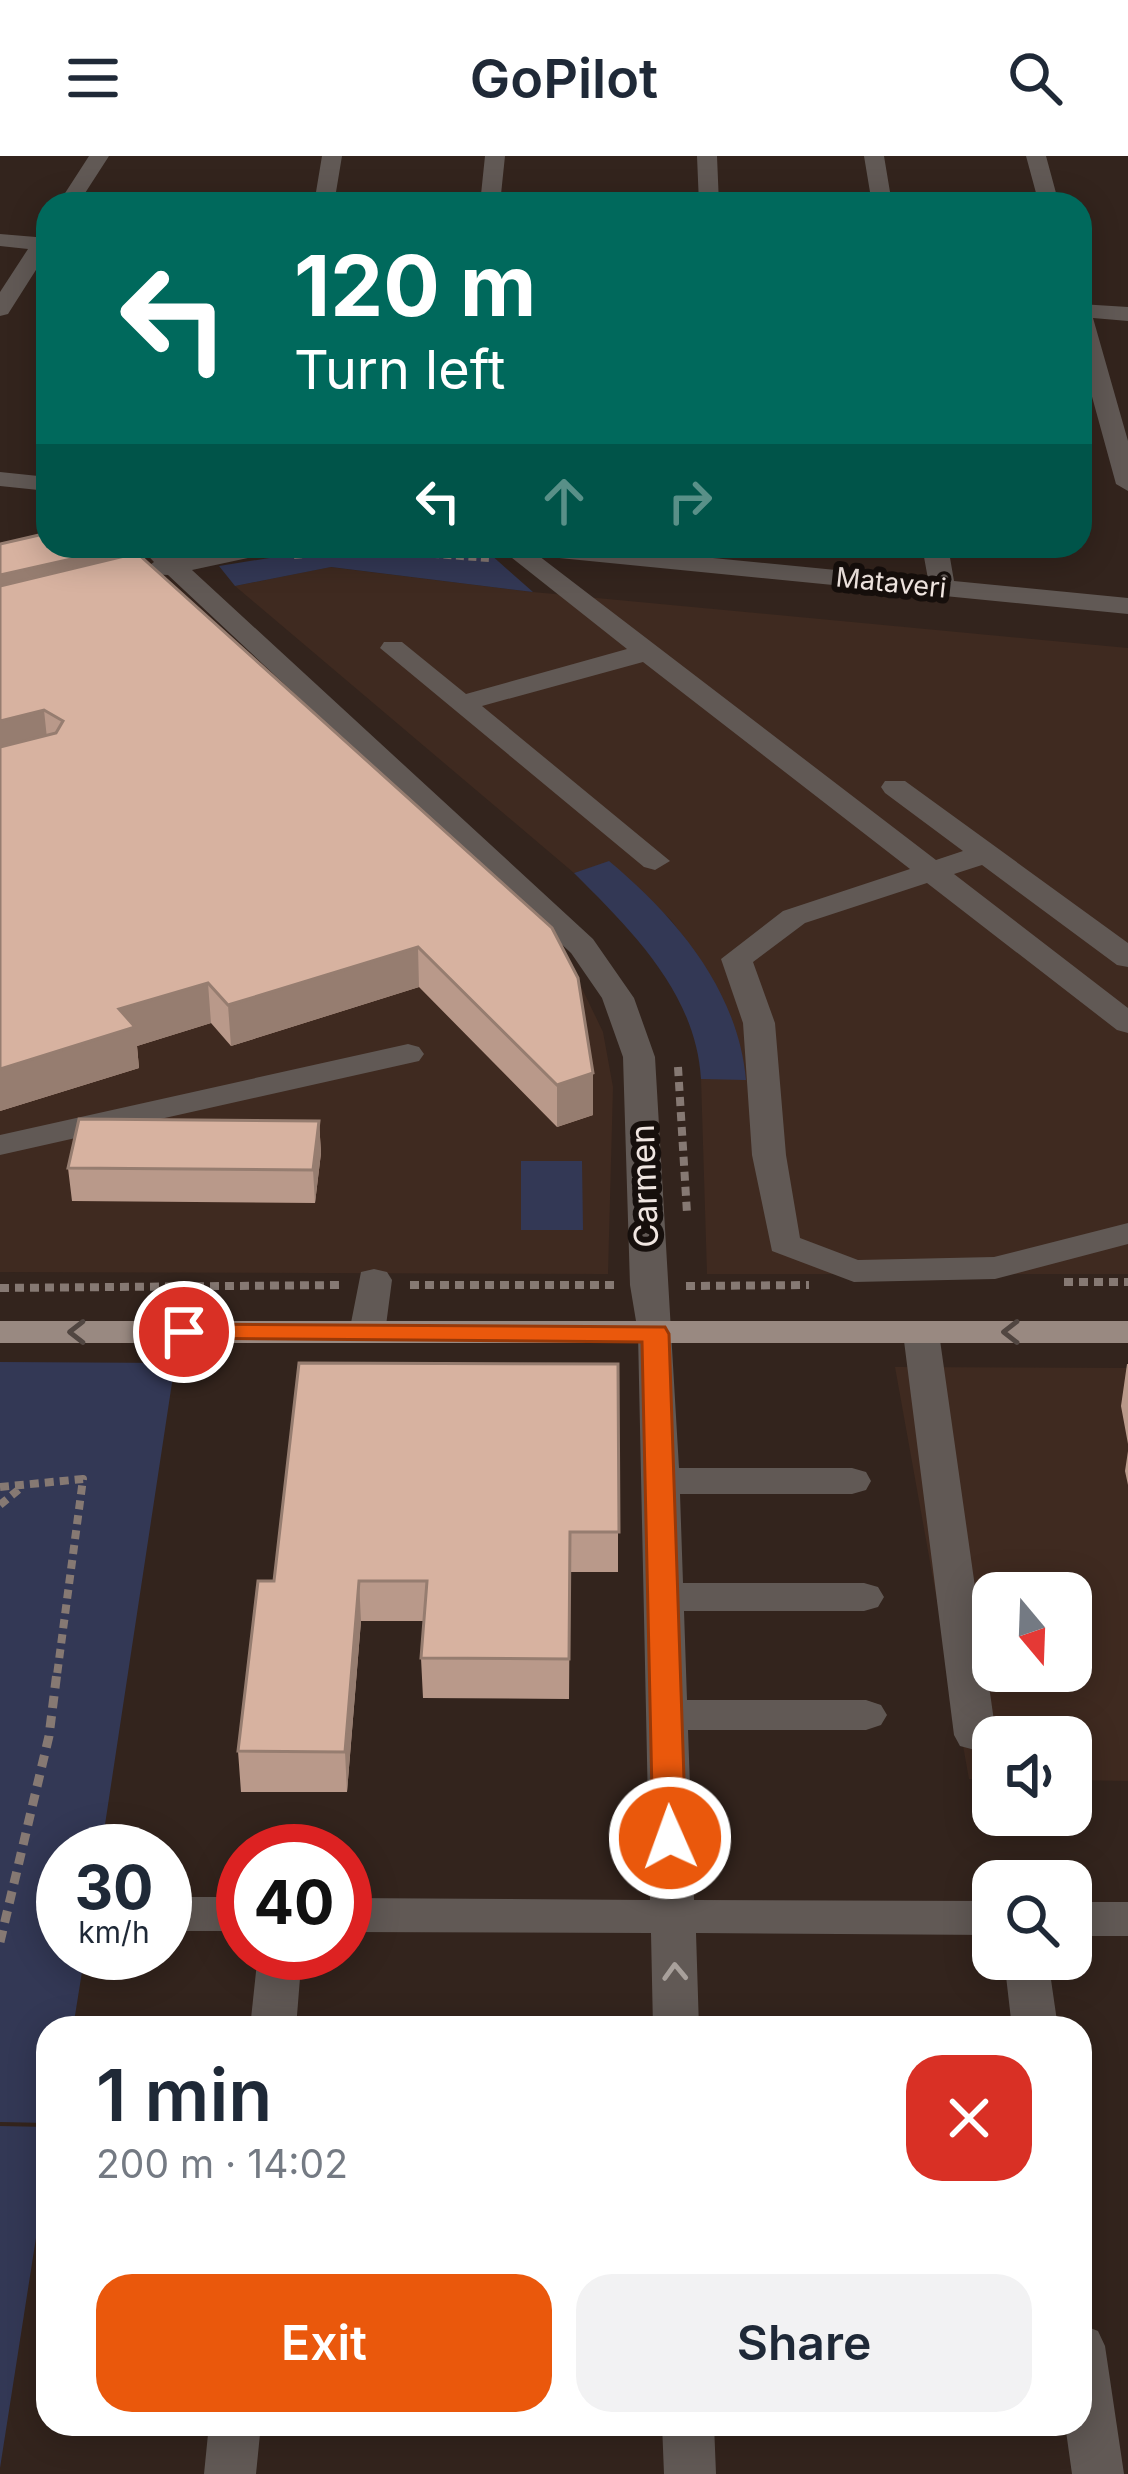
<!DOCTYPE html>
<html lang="en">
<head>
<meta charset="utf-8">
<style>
	:root { --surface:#fff; --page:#f2f2f3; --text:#1f2937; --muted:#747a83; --accent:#ea580c }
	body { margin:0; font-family:Inter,sans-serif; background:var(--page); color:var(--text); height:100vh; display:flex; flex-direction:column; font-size:45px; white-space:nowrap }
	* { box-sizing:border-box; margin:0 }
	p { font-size:39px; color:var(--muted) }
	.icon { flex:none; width:66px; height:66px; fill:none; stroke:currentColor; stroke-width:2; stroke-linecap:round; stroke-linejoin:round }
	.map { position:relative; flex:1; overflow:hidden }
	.sheet { position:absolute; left:36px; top:1860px; width:1056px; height:420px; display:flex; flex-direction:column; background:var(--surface); border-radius:36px; box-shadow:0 6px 30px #0003 }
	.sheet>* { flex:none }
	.hud { position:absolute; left:36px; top:36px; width:1056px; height:366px; border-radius:36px; box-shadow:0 6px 30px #0003; background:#00695c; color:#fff; overflow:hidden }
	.needle { width:78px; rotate:161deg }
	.buttons { position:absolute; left:972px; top:1416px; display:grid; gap:24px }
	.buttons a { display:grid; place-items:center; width:120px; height:120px; border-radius:24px; background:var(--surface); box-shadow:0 6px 30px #0003; font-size:60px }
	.speed { position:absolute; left:36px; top:1668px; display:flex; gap:24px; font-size:60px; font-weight:700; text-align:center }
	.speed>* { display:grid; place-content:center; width:156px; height:156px; border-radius:50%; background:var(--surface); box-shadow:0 6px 30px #0003; line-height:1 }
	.speed small { font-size:30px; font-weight:400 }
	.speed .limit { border:18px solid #d22; background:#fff; color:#111 }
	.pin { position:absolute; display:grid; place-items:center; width:102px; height:102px; color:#fff; margin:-51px; border:6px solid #fff; border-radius:50%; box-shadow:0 3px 12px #0007 }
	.me { position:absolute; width:132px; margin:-66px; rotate:358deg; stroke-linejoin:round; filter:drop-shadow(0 0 9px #0008) }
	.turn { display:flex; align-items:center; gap:42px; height:252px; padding:0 60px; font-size:54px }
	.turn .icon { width:156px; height:156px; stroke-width:2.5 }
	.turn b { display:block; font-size:84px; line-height:102px }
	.lanes { display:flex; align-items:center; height:114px; padding:0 60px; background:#0003; justify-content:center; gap:60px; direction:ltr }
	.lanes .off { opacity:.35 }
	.round { display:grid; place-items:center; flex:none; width:126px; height:126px; border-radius:36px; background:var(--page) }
	.summary { display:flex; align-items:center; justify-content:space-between; height:204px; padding:0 60px }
	h1 { font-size:72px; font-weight:600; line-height:90px }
	.primary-button { display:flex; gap:24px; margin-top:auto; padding:24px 60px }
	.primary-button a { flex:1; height:138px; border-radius:36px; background:var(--accent); color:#fff; font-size:48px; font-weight:600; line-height:138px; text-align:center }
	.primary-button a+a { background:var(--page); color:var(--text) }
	header { display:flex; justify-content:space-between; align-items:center; height:156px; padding:0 60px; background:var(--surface); font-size:54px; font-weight:600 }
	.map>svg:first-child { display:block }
	.built { fill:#3f2a20; fill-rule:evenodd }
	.green { fill:#333855 }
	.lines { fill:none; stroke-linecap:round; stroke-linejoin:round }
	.path-far2 { stroke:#867973; stroke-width:6; stroke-dasharray:8 4.5; stroke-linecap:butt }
	.path-far1 { stroke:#867973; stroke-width:8; stroke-dasharray:9 6; stroke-linecap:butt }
	.path { stroke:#867973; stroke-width:9; stroke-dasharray:12 8; stroke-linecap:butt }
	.minor { fill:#615955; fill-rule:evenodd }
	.major { fill:#998981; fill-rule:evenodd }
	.wall { fill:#b9998a }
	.shaded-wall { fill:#967d70 }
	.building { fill:#d7b2a0; stroke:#967d70; stroke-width:3 }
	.oneway { stroke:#514641 }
	.oneway2 { stroke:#a8a09b }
	.route { fill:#ea580c; stroke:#983908; stroke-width:3 }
	.labels { text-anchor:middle; stroke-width:12; stroke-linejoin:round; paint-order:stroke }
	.far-street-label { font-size:27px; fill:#f0e6e1; stroke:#160f0c }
	.street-label { font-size:33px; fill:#f0e6e1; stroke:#160f0c }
</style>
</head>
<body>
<header><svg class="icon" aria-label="menu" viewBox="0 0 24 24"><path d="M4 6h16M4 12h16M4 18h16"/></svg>GoPilot<svg class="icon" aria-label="search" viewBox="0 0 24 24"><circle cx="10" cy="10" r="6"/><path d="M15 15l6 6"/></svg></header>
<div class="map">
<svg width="1128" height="2318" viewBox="0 0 1128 2318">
	<rect width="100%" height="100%" fill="#33241d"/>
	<path class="built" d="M330,411L533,436L1128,492V1118H707L701,923H745L704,810L671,764L609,706L574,717L235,430Z
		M0,473L576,820L603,876L613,931L608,1118L0,1116Z
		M895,1211L1128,1212V1625L1071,1624V1581H993V1623H969ZM993,1437H1071V1515H993Z"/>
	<path class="green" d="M377,391L490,398L533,436L331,411L235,430L219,410L319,394Z
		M609,705C676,761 738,834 746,924L701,923C696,837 631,774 574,717Z
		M521,1005H582L583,1074H521Z
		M0,1206L175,1207L101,1695H63V1797H85L73,1872H48V1967L0,1966Z
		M0,1970L48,1971V2005L0,2312Z"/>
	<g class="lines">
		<path class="path-far2" d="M294,400L368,394L489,403"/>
		<path class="path-far1" d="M678,911L687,1057
			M1064,1126H1128
			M410,1129H617
			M686,1130L809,1129
			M0,1132L341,1129
			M0,1331L83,1323L57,1519
			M0,1349L23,1330"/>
		<path class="path" d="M0,1786L49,1580L57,1516"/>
		<path class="minor" d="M89,0H109L78,48H58Z
			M322,0H342L334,48H314Z
			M485,0H505L500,48H480Z
			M697,0H717L719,48H699Z
			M864,0H884L892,48H872Z
			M1026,0H1046L1059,48H1039Z
			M48,73V95L8,158L0,160V136L28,93L0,90V78L36,81Z
			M1080,148L1128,151V165L1093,162L1128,285V335L1116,328L1080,197Z
			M0,316L48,321V335L0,330Z
			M139,390H167L179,401L233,390H284L280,395L192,414L593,783L634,842L655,901L679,1312H852L866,1316L871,1325L866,1334L852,1338H680L683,1427H864L878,1431L884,1441L878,1451L864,1455H684L687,1544H866L881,1549L887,1559L881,1569L866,1574H688L694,1744L993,1745V1779L696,1777L699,1872H653L651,1777L345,1776V1742L650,1744L638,1177L630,1129L623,901L602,842L571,797L168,419L148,418L144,413L154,406Z
			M497,390H590L928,423L922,390H948L954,425L1128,442V458L539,400L936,704L963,695L885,637L881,631L885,625H905L1128,787V811L1117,809L982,709L954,718L1128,852V877L1117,874L927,727L805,767L753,806L775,867L786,999L800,1082L858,1104L994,1101L1128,1067V1088L995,1123L854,1126L772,1095L752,999L743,867L721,803L783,755L910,713L643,506L482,550L670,705L655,714L644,711L380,492L384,486H402L466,538L627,493Z
			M408,888L419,891L424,898L419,905L0,999V979Z
			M374,1113L387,1116L392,1124L385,1177L380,1185H354L349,1177L361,1116Z
			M921,1166L934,1169L939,1177L996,1579L990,1590L975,1594L960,1590L954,1579L903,1177L908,1169Z
			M165,1741H243V1775H165Z
			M1071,1746H1128V1780H1071Z
			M258,1797H302L296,1872H250Z
			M1004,1803H1048L1058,1872H1012Z
			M1080,2168L1098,2175L1105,2190L1124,2318H1072L1065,2268H1080Z
			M209,2268H261L256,2318H204Z
			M662,2268H714L716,2318H664Z"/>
		<path class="major" d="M0,1165H1128V1187H0Z"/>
	</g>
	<path class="wall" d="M0,388L116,393L117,401L593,959L557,971L419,831L231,890L211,867L137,890L139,912L0,955Z
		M319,965L321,997L315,1047L72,1045L68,1012Z
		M618,1208V1416H570L569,1543L423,1542L421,1502L424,1465H361L347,1636H241L238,1595L274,1425Z
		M1127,1208H1128V1288L1121,1250Z
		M1128,1295V1329L1125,1315Z"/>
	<path class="shaded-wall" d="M116,393L118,412L0,439V419Z
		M44,554L48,592L0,604V565Z
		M418,791L419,831L231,890L228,849Z
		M208,827L211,867L137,890L139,912L0,955V913L119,853Z
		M593,917V959L557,971V929Z
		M319,965L321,997L315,1047L313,1014Z
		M359,1425L361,1465L347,1636L345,1596Z"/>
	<path class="building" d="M48,377V390H113L116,393L0,419V388Z
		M137,397L552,772L578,822L593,917L557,929L418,791L228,849L208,827L119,853L135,871L0,913V591L56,577L63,565L44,554L0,565V430Z
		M79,963L319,965L313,1014L68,1012Z
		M299,1207L618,1208L619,1376H570L569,1503L421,1502L427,1425H359L345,1596L238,1595L258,1425H274Z"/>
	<defs><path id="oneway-chevron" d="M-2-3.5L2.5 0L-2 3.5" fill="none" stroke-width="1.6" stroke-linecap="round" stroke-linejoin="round" transform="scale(3)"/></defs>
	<g class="oneway">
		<use href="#oneway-chevron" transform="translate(77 1176) rotate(-180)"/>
		<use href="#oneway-chevron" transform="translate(1011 1176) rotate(180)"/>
	</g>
	<use class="oneway2" href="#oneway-chevron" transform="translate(675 1816) rotate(-92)"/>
	<path class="route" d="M184,1168L665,1171L669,1178L686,1682L681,1691H658L653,1682L642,1186L174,1182L170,1176L174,1170Z"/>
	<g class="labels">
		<g class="far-street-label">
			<text transform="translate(891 427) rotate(6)" y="9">Mataveri</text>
		</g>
		<g class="street-label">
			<text transform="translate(644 1030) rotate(-92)" y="12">Carmen</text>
		</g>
	</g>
</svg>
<div class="buttons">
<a><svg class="needle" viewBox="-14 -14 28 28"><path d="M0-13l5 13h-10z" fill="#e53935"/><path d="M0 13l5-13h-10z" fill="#747a83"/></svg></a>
<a><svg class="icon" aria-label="sound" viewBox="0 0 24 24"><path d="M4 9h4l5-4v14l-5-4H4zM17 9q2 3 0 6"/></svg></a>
<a><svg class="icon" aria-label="search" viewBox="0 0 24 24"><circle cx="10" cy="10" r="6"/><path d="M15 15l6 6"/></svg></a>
</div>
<div class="speed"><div>30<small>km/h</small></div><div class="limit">40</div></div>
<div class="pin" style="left:184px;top:1176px;background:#d93025"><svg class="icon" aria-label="arrive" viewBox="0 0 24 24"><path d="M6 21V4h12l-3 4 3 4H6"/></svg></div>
<svg class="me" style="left:670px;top:1682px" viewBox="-20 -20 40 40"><circle r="17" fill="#ea580c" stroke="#fff" stroke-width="3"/><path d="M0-11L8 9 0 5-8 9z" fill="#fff"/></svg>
<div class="hud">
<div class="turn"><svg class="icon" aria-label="left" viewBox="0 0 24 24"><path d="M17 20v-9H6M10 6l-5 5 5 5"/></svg><div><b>120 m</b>Turn left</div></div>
<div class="lanes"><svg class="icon" aria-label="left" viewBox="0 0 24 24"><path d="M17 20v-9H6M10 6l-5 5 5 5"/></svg><svg class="icon off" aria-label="ahead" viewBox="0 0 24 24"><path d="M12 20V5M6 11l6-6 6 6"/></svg><svg class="icon off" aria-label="right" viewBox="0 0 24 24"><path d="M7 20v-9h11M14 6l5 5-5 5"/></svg></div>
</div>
<section class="sheet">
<div class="summary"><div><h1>1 min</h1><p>200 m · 14:02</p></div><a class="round" style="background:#d93025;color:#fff"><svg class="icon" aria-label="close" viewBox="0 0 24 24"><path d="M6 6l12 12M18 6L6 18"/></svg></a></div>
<div class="primary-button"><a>Exit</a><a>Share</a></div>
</section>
</div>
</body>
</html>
